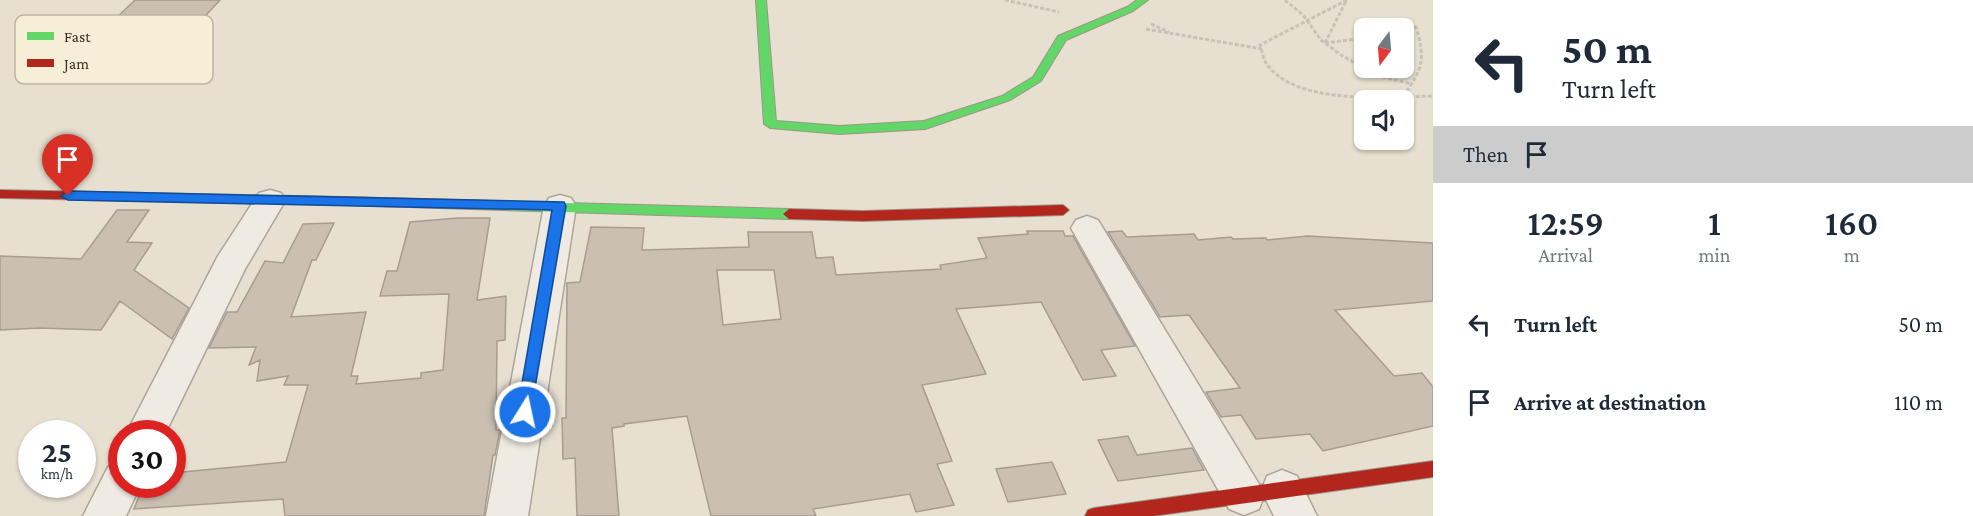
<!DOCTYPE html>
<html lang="en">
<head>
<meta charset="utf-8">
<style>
	:root { --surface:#fff; --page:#f6f6f7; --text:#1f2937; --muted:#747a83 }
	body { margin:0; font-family:"Crimson Pro",serif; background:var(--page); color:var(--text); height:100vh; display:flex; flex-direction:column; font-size:22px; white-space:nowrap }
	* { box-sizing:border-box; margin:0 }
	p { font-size:20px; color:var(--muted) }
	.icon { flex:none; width:33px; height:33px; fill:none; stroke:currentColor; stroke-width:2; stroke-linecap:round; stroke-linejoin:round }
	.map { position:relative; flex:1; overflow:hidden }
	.drawer { display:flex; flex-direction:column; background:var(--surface); width:540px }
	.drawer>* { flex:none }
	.banner { background:#fff; color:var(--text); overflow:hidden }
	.needle { width:39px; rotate:196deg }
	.tools { position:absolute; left:1354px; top:18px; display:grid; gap:12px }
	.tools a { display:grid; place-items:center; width:60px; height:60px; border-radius:9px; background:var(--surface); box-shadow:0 2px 4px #0004; font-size:30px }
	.speed { position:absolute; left:18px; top:420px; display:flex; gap:12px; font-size:30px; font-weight:700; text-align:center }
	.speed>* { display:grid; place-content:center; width:78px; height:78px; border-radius:50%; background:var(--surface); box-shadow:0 2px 4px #0004; line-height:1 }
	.speed small { font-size:15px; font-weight:400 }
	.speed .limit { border:9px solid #d22; background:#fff; color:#111 }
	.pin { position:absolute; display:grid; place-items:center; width:51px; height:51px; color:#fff; margin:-62px -26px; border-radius:50% 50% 50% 0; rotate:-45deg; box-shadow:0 0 6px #0007 }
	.pin .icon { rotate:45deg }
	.me { position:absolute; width:66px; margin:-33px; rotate:10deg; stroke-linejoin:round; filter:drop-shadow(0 0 4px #0008) }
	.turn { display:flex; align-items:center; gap:21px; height:126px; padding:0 30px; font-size:27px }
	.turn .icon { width:78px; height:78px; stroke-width:2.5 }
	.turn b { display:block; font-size:42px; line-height:51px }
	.then { display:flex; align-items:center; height:57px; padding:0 30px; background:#0003; gap:12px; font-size:22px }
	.eta { display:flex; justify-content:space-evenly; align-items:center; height:102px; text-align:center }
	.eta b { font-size:36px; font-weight:600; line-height:42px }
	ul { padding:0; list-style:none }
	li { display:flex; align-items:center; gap:18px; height:78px; padding:0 30px }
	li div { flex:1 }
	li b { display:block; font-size:22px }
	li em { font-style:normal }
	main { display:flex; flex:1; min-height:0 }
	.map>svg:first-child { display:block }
	.building { fill:#cbbfb2; stroke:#a89c90; stroke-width:1.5; fill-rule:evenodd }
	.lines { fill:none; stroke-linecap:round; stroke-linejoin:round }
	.street-casing { stroke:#ada599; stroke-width:3 }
	.fast-casing { stroke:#9c958a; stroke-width:2 }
	.jam-casing { stroke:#9c958a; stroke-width:2 }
	.path { stroke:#c8c2b9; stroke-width:3; stroke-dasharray:4 2; stroke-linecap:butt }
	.street { fill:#efebe3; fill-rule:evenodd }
	.fast { fill:#63d668; fill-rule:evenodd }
	.jam { fill:#b3261e; fill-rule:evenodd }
	.route { fill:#1a73e8; stroke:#114b97; stroke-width:1.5 }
	.key { fill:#f7eed8; stroke:#bfb4a1; stroke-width:1.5 }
	.key-label { font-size:16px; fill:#3d2e20 }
</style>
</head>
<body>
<main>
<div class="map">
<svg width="1433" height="516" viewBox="0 0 1433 516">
	<rect width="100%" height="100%" fill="#e7e0d1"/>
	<path class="building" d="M135,0H220L196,26L112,22Z
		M117,210H149L127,242L152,243L134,270L189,308L172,339L120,301L101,330L40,328L0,330V256L81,259Z
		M458,218H490L477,300L506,296L505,340L497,341L496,430H500L495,455H493L484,516H285L283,499L134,509L144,484H172V473L286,462L308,385H284L288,376L257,381L260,360L249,365L256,347L209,348L227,312H237L265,261L283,263L303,224L334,223L316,260H312L291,317L366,312L351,376H358L356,384L421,378V373L443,370L449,294L380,296L387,271H397L410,222Z
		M591,227L644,228L642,250L749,247L748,232H812L816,258L833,257L836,275L941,269L940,265L987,258L978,238L1028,234L1027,231H1063L1065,236H1073L1135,346L1101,350L1116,376L1083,380L1041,302L956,309L986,374L922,385L952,461L937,464L954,505L916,512L910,494L813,509L816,516H711L687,416L624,424V426L612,428L619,516H577L575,458L563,459L562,418H566L567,283L580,282ZM717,270H774L781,319L723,325Z
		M1122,231L1127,237L1194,234L1198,240L1231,237L1233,239L1266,238L1267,240L1307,236L1433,243V301L1335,310L1394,376L1422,373L1433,387V426L1323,451L1310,434L1256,439L1241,415L1221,417L1206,392L1240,388L1189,315L1160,317L1108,232Z
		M1128,436L1137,455L1192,448L1204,470L1118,481L1098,440Z
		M1052,462L1066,494L1008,502L996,469Z"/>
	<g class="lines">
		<defs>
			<path id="street" d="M270,190L281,193L285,201L245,269L165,434H126L218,256L259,193Z
				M560,195L571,198L576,206L528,516H486L544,206L549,198Z
				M1087,216L1098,220L1262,489L1267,476L1282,470L1297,476L1317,516H1274L1264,496L1259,509L1244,515L1229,509L1071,228L1076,220Z
				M122,462V484H141L126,516H83L108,467Z"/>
			<path id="fast" d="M756,0H766L776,121L840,126L924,121L1002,96L1033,77L1058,36L1127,7L1137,0H1148L1133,11L1066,40L1041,81L1010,100L925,129L840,134L770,128L764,124Z
				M344,197L789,209L795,214L789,219L344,205L338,201Z"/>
			<path id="jam" d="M0,190L344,197L350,201L344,205L0,198Z
				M1063,205L1069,210L1063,215L863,221L789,219L783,214L789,209L863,211Z
				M1433,461V477L1153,516H1085L1088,510L1094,508Z"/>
		</defs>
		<use href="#street" class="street-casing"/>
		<use href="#fast" class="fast-casing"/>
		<use href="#jam" class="jam-casing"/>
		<path class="path" d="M1005,0L1059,12
			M1285,0L1303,15L1321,40L1341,55L1378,76L1412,84
			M1347,0L1260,45C1262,51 1263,58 1266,63C1294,106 1388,97 1433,96
			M1151,24L1169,32
			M1146,29L1262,49
			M1404,34H1409L1416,26
			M1325,43L1346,1
			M1325,43L1365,38
			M1403,96C1424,68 1425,59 1416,26"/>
		<use href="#street" class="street"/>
		<use href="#fast" class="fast"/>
		<use href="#jam" class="jam"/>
	</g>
	<path class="route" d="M68,191L564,202L566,206L530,417L525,419L519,417L517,412L552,210L68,200L61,196Z"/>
	<rect x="15" y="15" width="198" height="69" rx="9" class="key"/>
	<rect x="27" y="32" width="27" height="8" fill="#63d668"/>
	<rect x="27" y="59" width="27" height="8" fill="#b3261e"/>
	<g class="key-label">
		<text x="64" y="42">Fast</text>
		<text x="64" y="69">Jam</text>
	</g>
</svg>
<div class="tools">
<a><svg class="needle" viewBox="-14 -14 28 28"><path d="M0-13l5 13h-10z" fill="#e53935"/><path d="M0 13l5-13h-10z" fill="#747a83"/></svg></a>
<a><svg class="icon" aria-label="sound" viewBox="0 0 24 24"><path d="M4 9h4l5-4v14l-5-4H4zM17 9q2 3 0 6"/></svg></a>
</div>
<div class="speed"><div>25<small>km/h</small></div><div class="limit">30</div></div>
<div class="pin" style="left:68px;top:196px;background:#d93025"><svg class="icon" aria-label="arrive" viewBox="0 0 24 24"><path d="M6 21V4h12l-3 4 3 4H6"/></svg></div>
<svg class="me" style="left:525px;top:412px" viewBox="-20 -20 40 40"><circle r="17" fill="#1a73e8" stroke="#fff" stroke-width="3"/><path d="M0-11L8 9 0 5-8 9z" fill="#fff"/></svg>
</div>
<section class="drawer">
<div class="banner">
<div class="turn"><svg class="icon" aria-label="left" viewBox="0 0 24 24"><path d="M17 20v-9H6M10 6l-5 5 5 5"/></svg><div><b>50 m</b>Turn left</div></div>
<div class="then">Then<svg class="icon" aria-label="arrive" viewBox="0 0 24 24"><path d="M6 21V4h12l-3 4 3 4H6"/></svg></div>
</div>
<div class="eta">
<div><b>12:59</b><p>Arrival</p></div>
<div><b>1</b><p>min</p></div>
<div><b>160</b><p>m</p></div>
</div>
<ul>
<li><svg class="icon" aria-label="left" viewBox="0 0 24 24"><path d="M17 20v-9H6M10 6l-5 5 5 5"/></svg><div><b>Turn left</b></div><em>50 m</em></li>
<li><svg class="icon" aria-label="arrive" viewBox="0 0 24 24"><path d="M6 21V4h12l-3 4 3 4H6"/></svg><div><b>Arrive at destination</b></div><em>110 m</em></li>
</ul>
</section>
</main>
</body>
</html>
